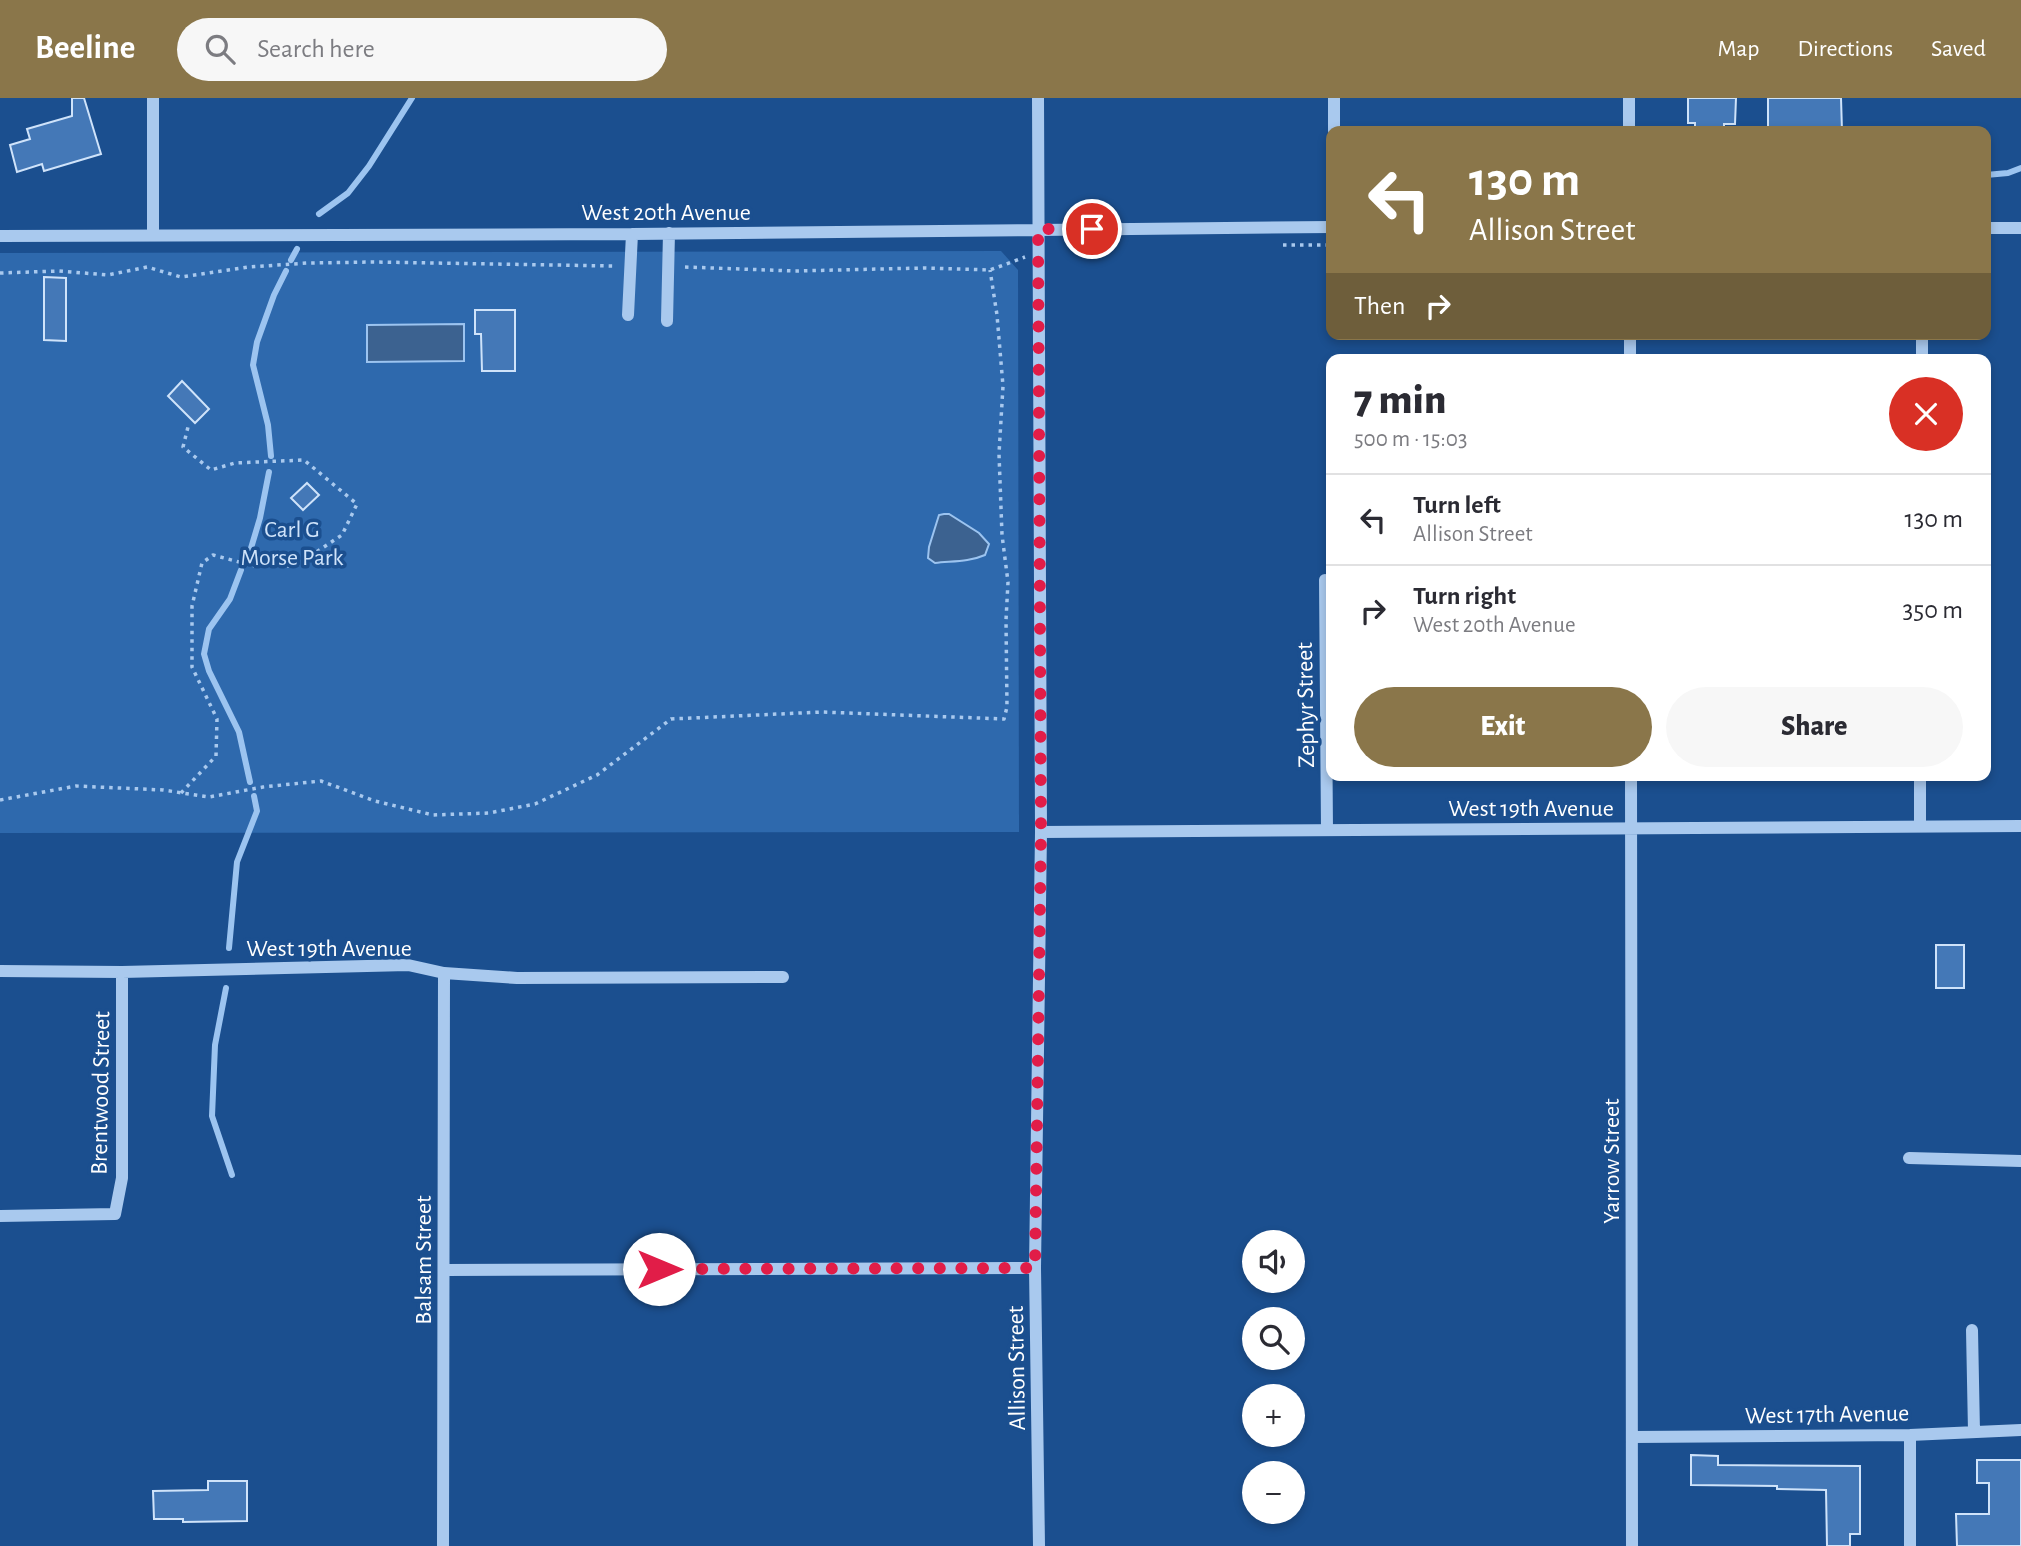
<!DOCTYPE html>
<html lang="en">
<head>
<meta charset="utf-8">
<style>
	:root { --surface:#fff; --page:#f7f7f7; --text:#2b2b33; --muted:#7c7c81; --line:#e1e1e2; --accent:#8a764a }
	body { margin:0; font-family:"Alegreya Sans",sans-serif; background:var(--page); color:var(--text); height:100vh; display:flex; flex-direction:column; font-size:26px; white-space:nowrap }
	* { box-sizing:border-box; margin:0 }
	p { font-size:23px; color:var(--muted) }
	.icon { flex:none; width:38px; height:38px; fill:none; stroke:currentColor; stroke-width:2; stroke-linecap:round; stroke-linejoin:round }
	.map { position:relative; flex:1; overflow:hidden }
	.drawer { position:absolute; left:1326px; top:256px; width:665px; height:427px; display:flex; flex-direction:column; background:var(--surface); border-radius:14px; box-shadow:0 4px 10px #0003 }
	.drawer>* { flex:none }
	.top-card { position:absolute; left:1326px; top:28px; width:665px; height:214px; border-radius:14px; box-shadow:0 4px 10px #0003; background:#8a764a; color:#fff; overflow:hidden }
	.controls { position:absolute; left:1242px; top:1132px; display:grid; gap:14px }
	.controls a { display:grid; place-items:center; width:63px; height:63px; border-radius:50%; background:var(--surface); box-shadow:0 4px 10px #0003; font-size:35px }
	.pin { position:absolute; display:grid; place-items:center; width:60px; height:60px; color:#fff; margin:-30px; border:4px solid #fff; border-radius:50%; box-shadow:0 2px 7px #0007 }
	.me { position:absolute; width:77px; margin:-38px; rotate:90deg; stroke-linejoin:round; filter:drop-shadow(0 0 5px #0008) }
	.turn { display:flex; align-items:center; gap:24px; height:147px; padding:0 28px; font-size:32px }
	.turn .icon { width:91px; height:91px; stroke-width:2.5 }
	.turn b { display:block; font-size:49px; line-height:60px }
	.then { display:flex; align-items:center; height:66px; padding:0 28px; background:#0003; gap:14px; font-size:26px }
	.round { display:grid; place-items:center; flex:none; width:74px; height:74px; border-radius:37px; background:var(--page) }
	.head { display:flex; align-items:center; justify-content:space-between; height:119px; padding:0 28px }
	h1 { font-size:42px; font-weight:800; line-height:52px }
	.button { display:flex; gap:14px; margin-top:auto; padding:14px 28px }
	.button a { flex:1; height:80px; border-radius:42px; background:var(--accent); color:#fff; font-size:28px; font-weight:800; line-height:80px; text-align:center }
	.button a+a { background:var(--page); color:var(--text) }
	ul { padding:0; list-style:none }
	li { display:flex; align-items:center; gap:21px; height:91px; padding:0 28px; border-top:2px solid var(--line) }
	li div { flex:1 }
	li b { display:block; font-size:26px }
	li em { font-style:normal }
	header { display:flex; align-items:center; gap:42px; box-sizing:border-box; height:98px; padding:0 35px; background:var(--accent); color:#fff }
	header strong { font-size:33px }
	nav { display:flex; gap:38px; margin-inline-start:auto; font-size:24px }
	.search { width:490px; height:63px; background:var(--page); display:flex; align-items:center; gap:18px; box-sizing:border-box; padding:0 24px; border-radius:38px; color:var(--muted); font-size:26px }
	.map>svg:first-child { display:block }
	.green { fill:#2e69ad }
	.water { fill:#3c6290; stroke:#9cc4f0; stroke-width:2 }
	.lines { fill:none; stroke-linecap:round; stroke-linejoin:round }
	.stream { stroke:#9cc4f0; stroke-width:6 }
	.building { fill:#4478b7; stroke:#cfe3fa; stroke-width:2 }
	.path { stroke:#a9c9ee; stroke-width:3.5; stroke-dasharray:3.5 5; stroke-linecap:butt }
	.minor { stroke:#a9c9ee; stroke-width:12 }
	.route { stroke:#e11d48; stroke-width:12; stroke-dasharray:0 21.6 }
	.labels { text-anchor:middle; stroke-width:7; stroke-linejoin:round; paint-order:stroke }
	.street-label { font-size:24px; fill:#fff; stroke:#1b4f8f }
	.park-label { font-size:24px; fill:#cfe3fa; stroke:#1b4f8f }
</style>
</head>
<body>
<header>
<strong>Beeline</strong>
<div class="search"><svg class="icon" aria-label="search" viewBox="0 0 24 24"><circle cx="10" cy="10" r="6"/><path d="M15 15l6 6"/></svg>Search here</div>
<nav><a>Map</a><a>Directions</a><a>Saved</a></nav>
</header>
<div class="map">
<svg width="2021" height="1448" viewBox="0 0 2021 1448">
	<rect width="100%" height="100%" fill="#1b4f8f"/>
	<path class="green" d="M1001,153L1018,172L1019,734L0,735V155Z"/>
	<path class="water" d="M464,226V263L367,264V227Z
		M944,416H949L979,435L989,446L985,457C969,464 953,463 935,465L928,460L929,449L939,417Z"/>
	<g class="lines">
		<path class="stream" d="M1986,77L2008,75L2021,70
			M319,116L348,95L369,68L412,0
			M291,162L297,151
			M271,358L268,327L253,267L257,244L274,197L286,173
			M248,460L260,420L269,374
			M241,472L230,501L209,531L204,556L209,573L239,634L250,684
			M229,850L237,764L257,713L254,698
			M226,890L215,947L212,1018L232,1077"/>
	</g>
	<path class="building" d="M72,0H84L101,56L44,73L42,66L17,74L10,47L30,41L27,31L72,18Z
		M1688,0H1736L1735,26H1724V33H1695V25H1688Z
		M1768,0H1841L1842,33H1768Z
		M44,179L66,180V243L44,242Z
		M475,212H515V273H482L481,236H475Z
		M182,283L209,311L195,325L168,298Z
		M307,385L319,397L303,412L291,400Z
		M1936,847H1964V890H1936Z
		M1691,1357L1718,1358V1367L1860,1368V1436H1850V1448H1827L1826,1392L1777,1391V1388L1691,1387Z
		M1977,1362H2021V1448H1957L1956,1416H1989V1385H1977Z
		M208,1383H247V1423L183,1424V1421H154L153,1393L208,1392Z"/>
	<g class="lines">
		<path class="path" d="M1283,147H1332
			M685,169L794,173L924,170L990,172L1025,159
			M0,175L59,173L108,177L147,169L181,179L249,169L307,165L374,164L614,168
			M181,695L216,658L217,621L192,569V508L202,465L213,457L254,468H295L342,437L357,406L304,362L235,365L211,372L183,349L189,325
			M0,702L76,688L163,692L209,699L263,689L321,683L375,703L433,717L489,715L535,706L597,677L671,621L822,614L1004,621L1007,609L1006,522L1008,484L1002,437L999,356L1003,288L997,217L990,172"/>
		<path class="minor" d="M153,0V137
			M1038,0L1041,734L1035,1170L1039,1448
			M1334,0V33
			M1629,0V33
			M1986,130H2021
			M0,138L632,136L1332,129
			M628,217L632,136
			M667,223L669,135
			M1630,236V261
			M1922,261V236
			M1325,482L1327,732
			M1631,677L1632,1448
			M1920,728V677
			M1041,734L2021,728
			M0,873L122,874L408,867L444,875L517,880L783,879
			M1909,1060L2021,1063
			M0,1118L115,1116L122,1080V874
			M445,1172L1035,1170
			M1972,1232L1974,1334
			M1910,1337V1448
			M1633,1339L1910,1337L2021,1332
			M443,1448L444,875"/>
	</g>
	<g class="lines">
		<path class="route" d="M659,1171L1035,1170L1041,734L1038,131H1092"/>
	</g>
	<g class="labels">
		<g class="street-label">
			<text x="666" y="122">West 20th Avenue</text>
			<text transform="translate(1305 607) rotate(-91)" y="8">Zephyr Street</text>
			<text x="1531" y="718">West 19th Avenue</text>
			<text x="329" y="858">West 19th Avenue</text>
			<text transform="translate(100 995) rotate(-89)" y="8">Brentwood Street</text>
			<text transform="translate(1611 1063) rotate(-90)" y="8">Yarrow Street</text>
			<text transform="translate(423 1162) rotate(-90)" y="8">Balsam Street</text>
			<text transform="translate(1016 1270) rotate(-91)" y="8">Allison Street</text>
			<text transform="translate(1827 1316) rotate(-1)" y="8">West 17th Avenue</text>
		</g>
		<g class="park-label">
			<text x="292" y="439">Carl G<tspan x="292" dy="28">Morse Park</tspan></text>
		</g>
	</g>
</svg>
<div class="controls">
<a><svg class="icon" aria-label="sound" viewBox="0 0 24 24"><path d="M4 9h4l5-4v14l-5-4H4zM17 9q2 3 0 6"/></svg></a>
<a><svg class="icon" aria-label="search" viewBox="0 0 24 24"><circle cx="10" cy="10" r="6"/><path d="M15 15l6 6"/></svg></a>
<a>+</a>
<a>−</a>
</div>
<div class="pin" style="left:1092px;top:131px;background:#d93025"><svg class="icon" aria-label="arrive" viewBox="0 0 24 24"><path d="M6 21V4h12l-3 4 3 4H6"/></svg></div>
<svg class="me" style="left:659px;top:1171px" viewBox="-20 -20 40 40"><circle r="19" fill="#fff"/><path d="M0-13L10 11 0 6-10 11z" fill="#e11d48"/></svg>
<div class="top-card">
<div class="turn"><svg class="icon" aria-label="left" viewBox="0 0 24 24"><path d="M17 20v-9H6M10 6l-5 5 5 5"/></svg><div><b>130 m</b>Allison Street</div></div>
<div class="then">Then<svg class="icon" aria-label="right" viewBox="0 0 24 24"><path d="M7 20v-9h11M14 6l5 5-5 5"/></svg></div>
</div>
<section class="drawer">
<div class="head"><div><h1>7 min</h1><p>500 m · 15:03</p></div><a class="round" style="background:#d93025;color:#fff"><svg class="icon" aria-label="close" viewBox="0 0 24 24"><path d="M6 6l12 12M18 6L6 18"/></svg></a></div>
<ul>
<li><svg class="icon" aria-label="left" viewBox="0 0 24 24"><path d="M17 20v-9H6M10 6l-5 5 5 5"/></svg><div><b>Turn left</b><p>Allison Street</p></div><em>130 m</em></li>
<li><svg class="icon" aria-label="right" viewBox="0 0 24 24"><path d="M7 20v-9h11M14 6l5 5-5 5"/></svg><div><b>Turn right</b><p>West 20th Avenue</p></div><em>350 m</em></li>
</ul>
<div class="button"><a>Exit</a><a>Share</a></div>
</section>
</div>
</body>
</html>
